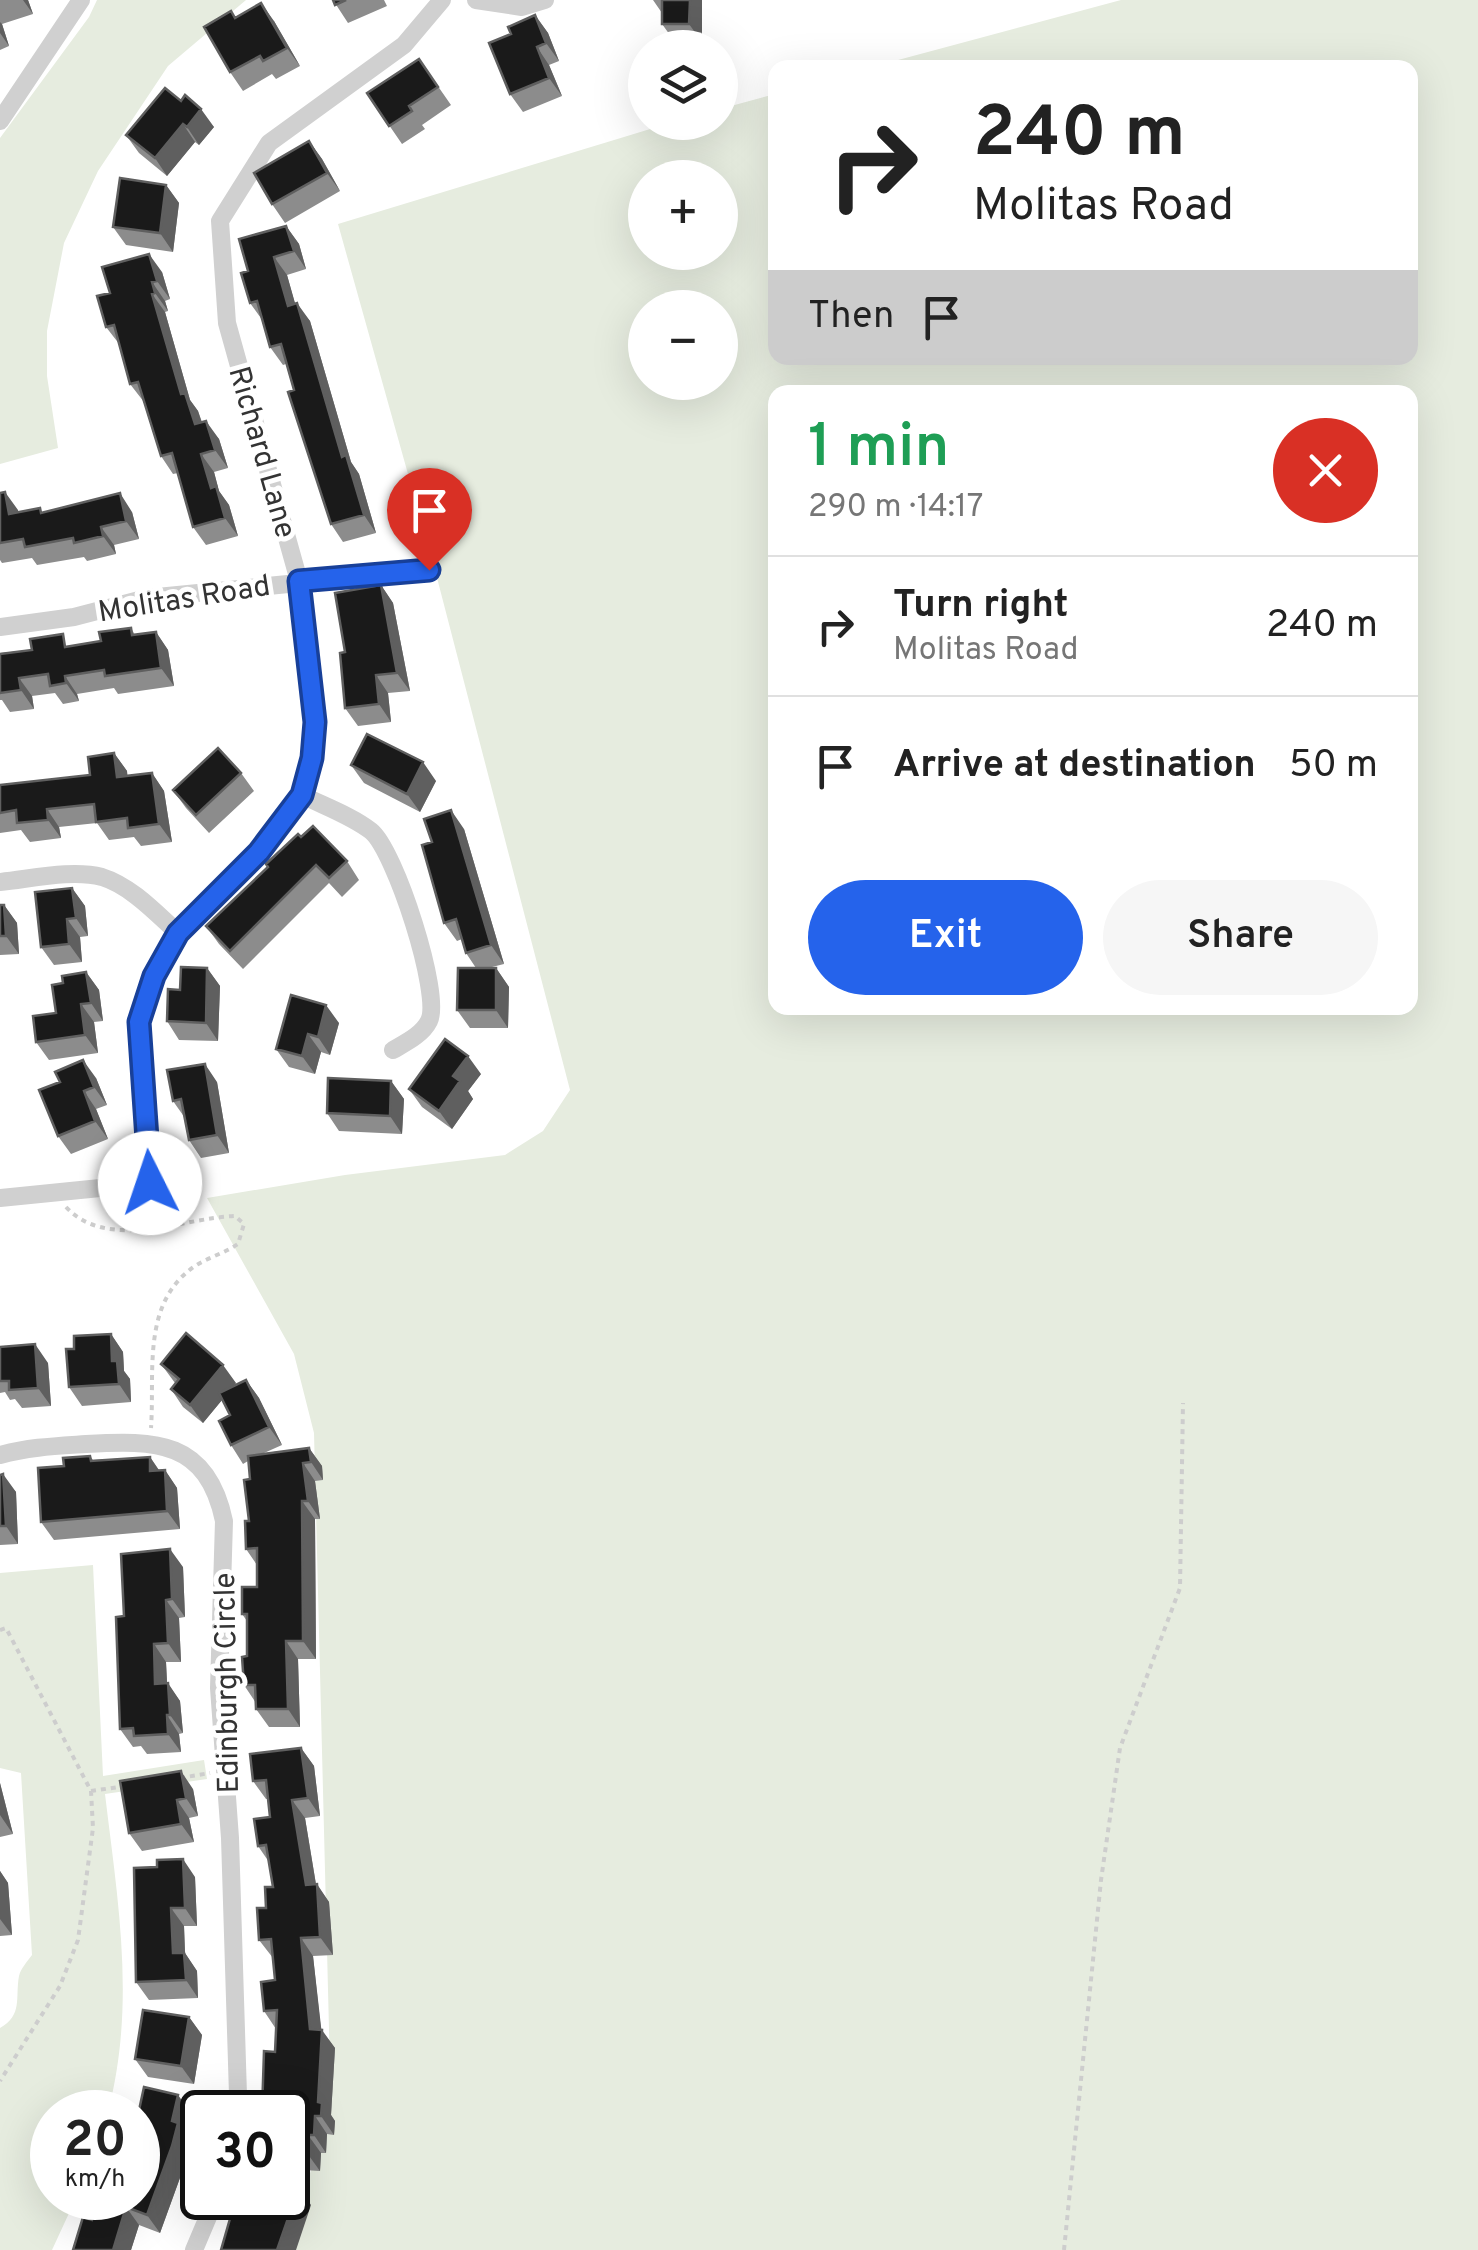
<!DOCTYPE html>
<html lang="en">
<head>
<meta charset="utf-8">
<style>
	:root { --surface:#fff; --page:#f6f6f6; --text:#222; --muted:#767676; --line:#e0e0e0; --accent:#2563eb }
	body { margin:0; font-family:Overpass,sans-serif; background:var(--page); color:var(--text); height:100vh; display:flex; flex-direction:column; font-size:38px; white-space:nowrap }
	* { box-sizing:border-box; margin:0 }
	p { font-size:32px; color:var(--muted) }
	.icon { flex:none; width:55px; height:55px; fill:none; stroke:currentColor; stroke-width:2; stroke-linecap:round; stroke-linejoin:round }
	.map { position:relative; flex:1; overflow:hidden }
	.side { position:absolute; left:768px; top:385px; width:650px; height:630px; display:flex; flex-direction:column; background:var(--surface); border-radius:20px; box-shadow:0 10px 40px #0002 }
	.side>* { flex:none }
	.top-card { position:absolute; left:768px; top:60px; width:650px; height:305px; border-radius:20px; box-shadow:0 10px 40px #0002; background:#fff; color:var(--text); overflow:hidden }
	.buttons { position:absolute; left:628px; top:30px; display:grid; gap:20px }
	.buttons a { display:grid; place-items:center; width:110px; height:110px; border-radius:50%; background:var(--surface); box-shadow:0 10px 40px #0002; font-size:50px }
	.speed { position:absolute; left:30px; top:2090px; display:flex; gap:20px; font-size:50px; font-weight:700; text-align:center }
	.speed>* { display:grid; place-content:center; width:130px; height:130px; border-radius:50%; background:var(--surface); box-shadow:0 10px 40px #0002; line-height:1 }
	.speed small { font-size:25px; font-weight:400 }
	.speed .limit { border:5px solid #111; border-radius:15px; background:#fff; color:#111 }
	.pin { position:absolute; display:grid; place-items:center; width:85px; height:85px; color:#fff; margin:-102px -42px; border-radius:50% 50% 50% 0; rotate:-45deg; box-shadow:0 0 10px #0007 }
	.pin .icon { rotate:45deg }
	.me { position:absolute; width:110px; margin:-55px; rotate:356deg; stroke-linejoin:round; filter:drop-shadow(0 0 8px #0008) }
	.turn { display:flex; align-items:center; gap:35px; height:210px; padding:0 40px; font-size:45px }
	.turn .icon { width:130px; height:130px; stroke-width:2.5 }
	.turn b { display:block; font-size:70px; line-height:85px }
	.then { display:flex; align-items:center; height:95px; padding:0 40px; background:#0003; gap:20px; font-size:38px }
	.round { display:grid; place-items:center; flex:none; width:105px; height:105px; border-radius:52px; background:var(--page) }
	.head { display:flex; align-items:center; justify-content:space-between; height:170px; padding:0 40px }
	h1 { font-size:60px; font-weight:600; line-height:75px; color:#1e9e55 }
	.button { display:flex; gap:20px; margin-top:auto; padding:20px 40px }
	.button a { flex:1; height:115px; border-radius:60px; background:var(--accent); color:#fff; font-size:40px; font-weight:600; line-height:115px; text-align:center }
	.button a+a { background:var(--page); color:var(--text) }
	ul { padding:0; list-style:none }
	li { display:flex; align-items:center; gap:30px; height:140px; padding:0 40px; border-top:2px solid var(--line) }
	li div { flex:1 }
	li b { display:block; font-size:38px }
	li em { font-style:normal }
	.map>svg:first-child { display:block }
	.green { fill:#e6ecdf; fill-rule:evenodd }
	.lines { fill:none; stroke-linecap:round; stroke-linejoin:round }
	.path { stroke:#cdcdcd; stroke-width:4; stroke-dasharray:5 5; stroke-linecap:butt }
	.street { stroke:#d0d0d0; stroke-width:18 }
	.wall { fill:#8c8c8c }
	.shaded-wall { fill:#5f5f5f }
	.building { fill:#1a1a1a; stroke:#5f5f5f; stroke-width:2.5 }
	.route-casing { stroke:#184099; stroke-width:25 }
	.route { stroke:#2563eb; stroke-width:18 }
	.labels { text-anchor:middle; stroke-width:10; stroke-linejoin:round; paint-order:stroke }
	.street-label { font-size:30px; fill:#333; stroke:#fff }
</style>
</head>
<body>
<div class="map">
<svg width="1478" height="2250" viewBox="0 0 1478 2250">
	<rect width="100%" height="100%" fill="#fff"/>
	<path class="green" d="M97,0H246L168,66L98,171L64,243L47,331V376L58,448L0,464V138L89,17Z
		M1121,0H1478V2250H285L331,2109L314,1433L294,1354L207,1198L345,1175L505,1155L543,1131L570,1090L436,574L338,224L670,123L720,122V109L775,94V358H1410V68L872,67ZM645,178H720V252H645ZM645,308H720V382H645ZM775,392H1410V1008H775Z
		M93,1565L103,1776L204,1760L207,1779L105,1794C118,1903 136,2004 108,2112H52V2198H76L52,2250H0V2028C23,2015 15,1998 19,1976C21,1968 27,1962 32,1955L21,1773L0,1768V1573Z"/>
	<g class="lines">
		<path class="path" d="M66,1207C108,1252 182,1218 235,1216L244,1224L238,1244C225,1253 209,1257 195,1266C141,1303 155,1371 151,1428
			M0,1630L6,1628L91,1791L93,1828L78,1940L60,1986L0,2081
			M180,1778L210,1773
			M91,1791L126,1786
			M1064,2250L1101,1880L1120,1748L1180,1588L1183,1403"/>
		<path class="street" d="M476,0L522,7L545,0
			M0,121L81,0
			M0,627L74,617L147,598L429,570
			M302,795C324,806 352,816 371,831C395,850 442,995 429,1021C422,1035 405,1043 393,1050
			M0,882C31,879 72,869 102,877C131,886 156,913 178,933
			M0,1198L150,1183L139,1022L154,976L178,933L259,851L302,795L312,758L315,721L299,581L227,323L220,221L269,143L404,45L442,0
			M0,1455C29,1447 56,1446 86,1444C156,1440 207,1440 224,1521L219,1688L230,1838L238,2095L234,2112
			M194,2250L216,2198"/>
	</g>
	<path class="wall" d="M0,0H28L33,14L2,24L9,46L0,50Z
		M333,0H384L387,6L348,23Z
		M653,0H702V42H675L662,24V13Z
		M535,15L548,33L559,61L549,65L562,96L523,112L510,94L511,34Z
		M236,17L274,21L300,66L276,79L272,74L243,91L230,72Z
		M419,59L451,105L422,125L425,129L402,144L367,93Z
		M165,88L214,127L199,145L195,142L167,176L139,153L126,135Z
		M309,141L322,159L340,191L285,223L272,204Z
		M166,185L179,203L173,252L126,245L113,227Z
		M286,226L299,244L306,269L287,275L295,304L310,321L351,462L359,474L376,533L343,542L331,524L286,364L283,365L270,347L263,321L250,303L248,271Z
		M162,272L170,299L165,301L168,311L165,312L190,400L198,411L202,422L219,439L228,468L214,472L219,491L229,505L238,536L206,545L193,527L178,473L173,474L161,456L144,402L130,384L120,345L106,327L110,293Z
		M0,493L18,512H132L139,539L114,545L116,554L87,561L84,557L37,565L32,558L2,563L0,560Z
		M381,585L393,603L410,691L388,693L391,722L358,726L345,708Z
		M131,628L135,635L156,632L168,650L174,686L118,694L114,688L77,694L79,701L63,704L55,693L32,696L34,709L10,712L2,700H0V653L72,646L101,641Z
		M114,753L127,771V776L152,773L164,791L172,842L141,846L134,837L109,840L97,823L59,827L61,838L30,842L21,830L0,833V785L90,775Z
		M351,765L436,781L420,812L364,783Z
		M241,773L254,791L209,833L186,808L173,790Z
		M464,829L504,964L488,968H496L509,987L508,1028H470L457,1010L476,968L466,953L462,939L457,941L444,923L432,842Z
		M301,837L347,861L359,880L342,897L329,883L243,969L219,944L206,926Z
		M72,888L85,906L88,936L80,937L82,962L54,965L41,947Z
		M0,905H4L17,923L19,954L0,955Z
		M207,968L220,986L218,1041L179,1040L167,1021L180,990Z
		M86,972L99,990L103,1021L94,1022L98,1053L49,1060L36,1042L56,1013L63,983Z
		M291,995L339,1023L330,1055L321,1052L315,1074L289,1067L276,1049Z
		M481,1074L468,1091L473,1099L452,1129L422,1107L409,1089Z
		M96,1078L107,1105L96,1109L108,1139L71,1154L58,1136L39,1090Z
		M391,1081L404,1099L402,1134L339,1131L327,1113Z
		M217,1082L229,1153L201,1158L189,1140L185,1118L173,1101Z
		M111,1334L123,1352L124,1371L130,1379L131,1402L82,1406L69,1387L74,1349Z
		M0,1347L48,1363L51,1406L22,1408L15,1399L10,1400L5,1392L0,1393Z
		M161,1364L236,1383L233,1386L246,1380L259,1398L282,1445L264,1453L309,1448L322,1466L323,1480L315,1481L320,1519H315L316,1659H298L300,1727H269L256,1709V1703L244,1685L247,1656V1621L242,1614L257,1587V1565L246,1549L249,1521L250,1479L248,1461L243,1464L231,1445L230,1415L222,1400L203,1423L183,1407L171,1389L175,1383Z
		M90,1456L93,1460L150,1457L159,1470H165L177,1488L180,1529L54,1540L41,1522L64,1466Z
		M0,1475L16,1492L18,1544L0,1545Z
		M183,1567L185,1617L179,1618L181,1662H166L167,1683L180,1701L183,1733L179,1734L181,1752L147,1754L141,1746L133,1747L120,1729L124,1616Z
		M301,1748L314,1766L320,1816L305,1818L316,1884L329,1902L333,1955L313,1956L321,2030L335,2048L331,2115L335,2121L334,2135L327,2134L326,2153H321L320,2171L288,2169V2112L275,2052L276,2029L264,2011L275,1980L273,1958L259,1940L266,1908L273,1887L269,1862L258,1846L270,1817L268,1799H266L253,1781Z
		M0,1783L13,1834L0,1837Z
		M193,1789L198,1816L189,1818L194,1842L142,1851L129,1833Z
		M134,1868L195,1877L197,1926H184L185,1953L197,1971L198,1998L149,2000L136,1982Z
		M0,1871L8,1883L12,1935L0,1936Z
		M189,2017L202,2035L194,2084L148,2077L135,2059Z
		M191,2113L186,2133L191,2141L185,2164L160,2233L139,2225L131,2250H73L92,2220Z"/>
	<path class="shaded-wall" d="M23,0H28L33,14Z
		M690,0H702V42L689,24Z
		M261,3L274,21L300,66L287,48Z
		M535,15L548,33L559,61L546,43Z
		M0,22L2,24L9,46L0,33Z
		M537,47L549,65L562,96L549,78Z
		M201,109L214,127L199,145L187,127Z
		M183,124L195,142L167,176L155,158Z
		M309,141L322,159L340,191L327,173Z
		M166,185L179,203L173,252L160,233Z
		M286,226L299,244L306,269L294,251Z
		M149,254L162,272L170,299L157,281Z
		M274,257L287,275L301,324L288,306Z
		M152,282L165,301L168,311L155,293Z
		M152,294L165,312L190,400L198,411L208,442L195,424L181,394Z
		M297,303L310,321L351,462L359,474L376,533L364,515L342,457Z
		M206,421L219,439L228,468L215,450Z
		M201,454L214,472L219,491L229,505L238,536L225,518L211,488Z
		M5,492L18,510L22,532L9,514Z
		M120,493L132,512L139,539L126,521Z
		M101,527L114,545L116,554L103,536Z
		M381,585L393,603L410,691L397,673Z
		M156,632L168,650L174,686L161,668Z
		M376,675L388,693L391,722L379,704Z
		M65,676L77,694L79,701L66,683Z
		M19,678L32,696L34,709L21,690Z
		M114,753L127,771L130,796L117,777Z
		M423,762L436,781L420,812L407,794Z
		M152,773L164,791L172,842L159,824Z
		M47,809L59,827L61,838L48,820Z
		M451,810L464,829L504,964L491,945Z
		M72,888L85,906L88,936L76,918Z
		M4,905L17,923L19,954L6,936Z
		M67,919L80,937L82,962L69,944Z
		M207,968L220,986L218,1041L206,1023Z
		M496,968L509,987L508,1028L496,1010Z
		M86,972L99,990L103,1021L91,1003Z
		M81,1004L94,1022L98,1053L85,1035Z
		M326,1005L339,1023L330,1055L318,1037Z
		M308,1034L321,1052L315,1074L302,1056Z
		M468,1056L481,1074L468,1091L473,1099L452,1129L439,1111L453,1076Z
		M83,1060L96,1078L107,1105L94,1087Z
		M205,1064L217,1082L229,1153L217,1135Z
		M391,1081L404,1099L402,1134L390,1116Z
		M84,1091L96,1109L108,1139L95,1121Z
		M111,1334L123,1352L124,1371L130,1379L131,1402L119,1384L112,1361Z
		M35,1344L48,1363L51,1406L38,1388Z
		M223,1365L236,1383L203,1423L190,1405Z
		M246,1380L259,1398L282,1445L269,1427Z
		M309,1448L322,1466L323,1480L311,1462Z
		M150,1457L162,1475L150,1471Z
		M303,1463L315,1481L320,1519L308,1501Z
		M165,1470L177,1488L180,1529L167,1511Z
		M3,1474L16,1492L18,1544L6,1526Z
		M302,1501L315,1519L316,1659L303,1641Z
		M170,1549L183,1567L185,1617L172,1599Z
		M166,1600L179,1618L181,1662L168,1643Z
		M286,1641L298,1659L300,1727L288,1709Z
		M154,1644L166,1662L168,1702L155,1684Z
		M168,1683L180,1701L183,1733L170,1715Z
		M167,1715L179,1734L181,1752L168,1734Z
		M301,1748L314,1766L320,1816L308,1798Z
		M181,1771L193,1789L198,1816L186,1798Z
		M0,1783L13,1834L0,1815Z
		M177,1800L189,1818L194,1842L181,1824Z
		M292,1800L305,1818L317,1891V1884L329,1902L333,1955L320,1937L306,1885Z
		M183,1859L195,1877L197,1926L185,1908Z
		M0,1871L8,1883L12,1935L0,1919Z
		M171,1908L184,1926L185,1953L197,1971L198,1998L186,1980L173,1953Z
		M301,1938L313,1956L322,2035V2030L335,2048L331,2115L335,2121L334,2135L321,2116L318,2102Z
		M189,2017L202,2035L194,2084L181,2066Z
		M178,2095L191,2113L186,2133L191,2141L185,2164L160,2233L147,2215Z
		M315,2116L327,2134L326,2153L314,2135Z
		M308,2135L321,2153L320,2171L307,2153Z
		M299,2187L311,2205L296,2250H277Z
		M126,2207L139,2225L131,2250H113Z"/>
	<path class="building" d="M333,0H346L335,5Z
		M662,0H690L689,24H662Z
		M261,3L287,48L263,61L260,56L230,72L204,27L231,11L235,18Z
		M535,15L546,43L537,47L549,78L510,94L489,43L511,34L508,27Z
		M419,59L438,87L409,106L412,111L389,126L367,93Z
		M165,88L181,101L185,95L201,109L187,127L183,124L155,158L126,135Z
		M309,141L327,173L272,204L254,173Z
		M120,178L166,185L160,233L113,227Z
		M286,226L294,251L274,257L288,306L297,303L342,457L346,455L364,515L331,524L288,392L294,390L281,344L270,347L257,301L250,303L241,273L248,271L239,239Z
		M149,254L157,281L152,282L155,293L152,294L181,394L185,393L195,424L206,421L215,450L201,454L211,488L216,486L225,518L193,527L172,453L161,456L138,382L130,384L114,325L106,327L97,296L110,293L102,267Z
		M5,492L9,514L40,508L41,513L120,493L126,521L101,527L103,536L74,543L73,538L25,547L23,539L0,543V493Z
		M381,585L397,673L376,675L379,704L345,708L340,653L345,652L335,593Z
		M131,628L132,635L156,632L161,668L105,676L104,670L65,676L66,683L50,686L48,674L19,678L21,690L0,693V654L32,650L30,639L63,634L65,647L101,641L99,632Z
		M367,734L423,762L407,794L351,765Z
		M218,748L241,773L196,815L173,790Z
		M114,753L117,777L152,773L159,824L128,828L127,818L96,822L94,804L47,809L48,820L17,823L16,810L0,813V785L90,775L88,757Z
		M451,810L491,945L466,953L456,919L444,923L422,845L432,842L424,819Z
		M313,826L347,861L329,878L316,865L230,951L206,926L268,867L266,864L298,834L301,837Z
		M72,888L76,918L67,919L69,944L41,947L35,892Z
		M0,905H4L6,936H0Z
		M181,967L207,968L206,1023L167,1021L168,989L180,990Z
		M458,968H496V1010H457Z
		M86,972L91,1003L81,1004L85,1035L36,1042L33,1016L56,1013L52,985L63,983L62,976Z
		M291,995L326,1005L318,1037L308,1034L302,1056L276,1049Z
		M445,1039L468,1056L453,1076L460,1081L439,1111L409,1089Z
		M83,1060L94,1087L84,1091L95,1121L58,1136L39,1090L60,1082L55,1072Z
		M205,1064L217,1135L189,1140L181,1099L173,1101L167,1070Z
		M328,1078L391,1081L390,1116L327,1113Z
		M186,1333L223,1365L190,1405L171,1389L179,1379L161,1364Z
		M111,1334L112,1361H117L119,1384L69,1387L66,1349H74V1336Z
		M35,1344L38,1388L9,1390V1381H0V1347Z
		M246,1380L269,1427L231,1445L219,1421L230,1415L219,1393Z
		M309,1448L311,1462L303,1463L308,1501H302L303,1641H286L288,1709H256L255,1685H244L242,1657L247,1656V1614H242V1587H257V1548L246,1549L245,1521H249L244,1480L250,1479L248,1456Z
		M90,1456L91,1461L150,1457V1471L165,1470L167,1511L41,1522L38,1468L64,1466L63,1458Z
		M3,1474L6,1526H0V1475Z
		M170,1549L172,1599L166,1600L168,1643L154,1644L155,1684L168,1683L170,1715H167L168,1734L134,1736L133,1728L120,1729L116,1617L124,1616L121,1554Z
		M301,1748L308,1798L292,1800L306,1885L317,1884L320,1937L301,1938L310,2029L322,2030L318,2102L322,2103L321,2116H315L314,2135H308L307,2153L288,2152V2112H262L264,2051L275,2052L277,2010L264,2011L261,1982L275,1980L271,1939L259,1940L257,1908H266L265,1887H273L266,1845L258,1846L254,1819L270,1817L266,1780L253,1781L250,1754Z
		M181,1771L186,1798L177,1800L181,1824L129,1833L120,1781Z
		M183,1859L185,1908H171L173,1953H184L186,1980L136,1982L134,1868L157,1867V1860Z
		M143,2010L189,2017L181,2066L135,2059Z
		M144,2087L178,2095L172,2121L178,2123L172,2146L147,2215L126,2207L113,2250H73L83,2217L92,2220L101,2198H138V2115Z
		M288,2183L299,2187L277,2250H221L236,2198H288Z"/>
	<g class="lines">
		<defs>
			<path id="route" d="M150,1183L139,1022L154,976L178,933L259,852L302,795L312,758L315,722L299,581L429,570"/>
		</defs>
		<use href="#route" class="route-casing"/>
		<use href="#route" class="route"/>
	</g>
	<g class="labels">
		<g class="street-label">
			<text transform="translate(263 452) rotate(74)" y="10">Richard Lane</text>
			<text transform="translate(184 598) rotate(-9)" y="10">Molitas Road</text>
			<text transform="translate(226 1683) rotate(-91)" y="10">Edinburgh Circle</text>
		</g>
	</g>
</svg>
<div class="buttons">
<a><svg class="icon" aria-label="layers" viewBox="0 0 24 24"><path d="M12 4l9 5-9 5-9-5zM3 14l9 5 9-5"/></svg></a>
<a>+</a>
<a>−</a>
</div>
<div class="speed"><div>20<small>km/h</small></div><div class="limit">30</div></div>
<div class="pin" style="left:429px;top:570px;background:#d93025"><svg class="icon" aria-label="arrive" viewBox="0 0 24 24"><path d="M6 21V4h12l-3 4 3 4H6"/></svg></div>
<svg class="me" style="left:150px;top:1183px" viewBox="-20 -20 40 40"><circle r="19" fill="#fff"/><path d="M0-13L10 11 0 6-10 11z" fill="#2563eb"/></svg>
<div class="top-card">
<div class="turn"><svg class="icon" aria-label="right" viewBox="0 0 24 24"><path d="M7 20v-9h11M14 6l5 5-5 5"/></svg><div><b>240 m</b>Molitas Road</div></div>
<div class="then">Then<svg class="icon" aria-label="arrive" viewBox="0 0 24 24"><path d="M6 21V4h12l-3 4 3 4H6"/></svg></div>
</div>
<section class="side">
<div class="head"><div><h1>1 min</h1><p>290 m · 14:17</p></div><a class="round" style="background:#d93025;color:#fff"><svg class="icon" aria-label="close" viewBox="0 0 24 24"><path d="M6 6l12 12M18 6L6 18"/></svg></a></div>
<ul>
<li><svg class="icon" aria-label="right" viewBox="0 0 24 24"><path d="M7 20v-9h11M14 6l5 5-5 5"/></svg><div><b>Turn right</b><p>Molitas Road</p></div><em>240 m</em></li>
<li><svg class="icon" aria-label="arrive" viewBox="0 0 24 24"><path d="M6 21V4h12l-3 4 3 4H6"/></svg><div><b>Arrive at destination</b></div><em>50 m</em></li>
</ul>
<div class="button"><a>Exit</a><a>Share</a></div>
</section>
</div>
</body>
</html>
